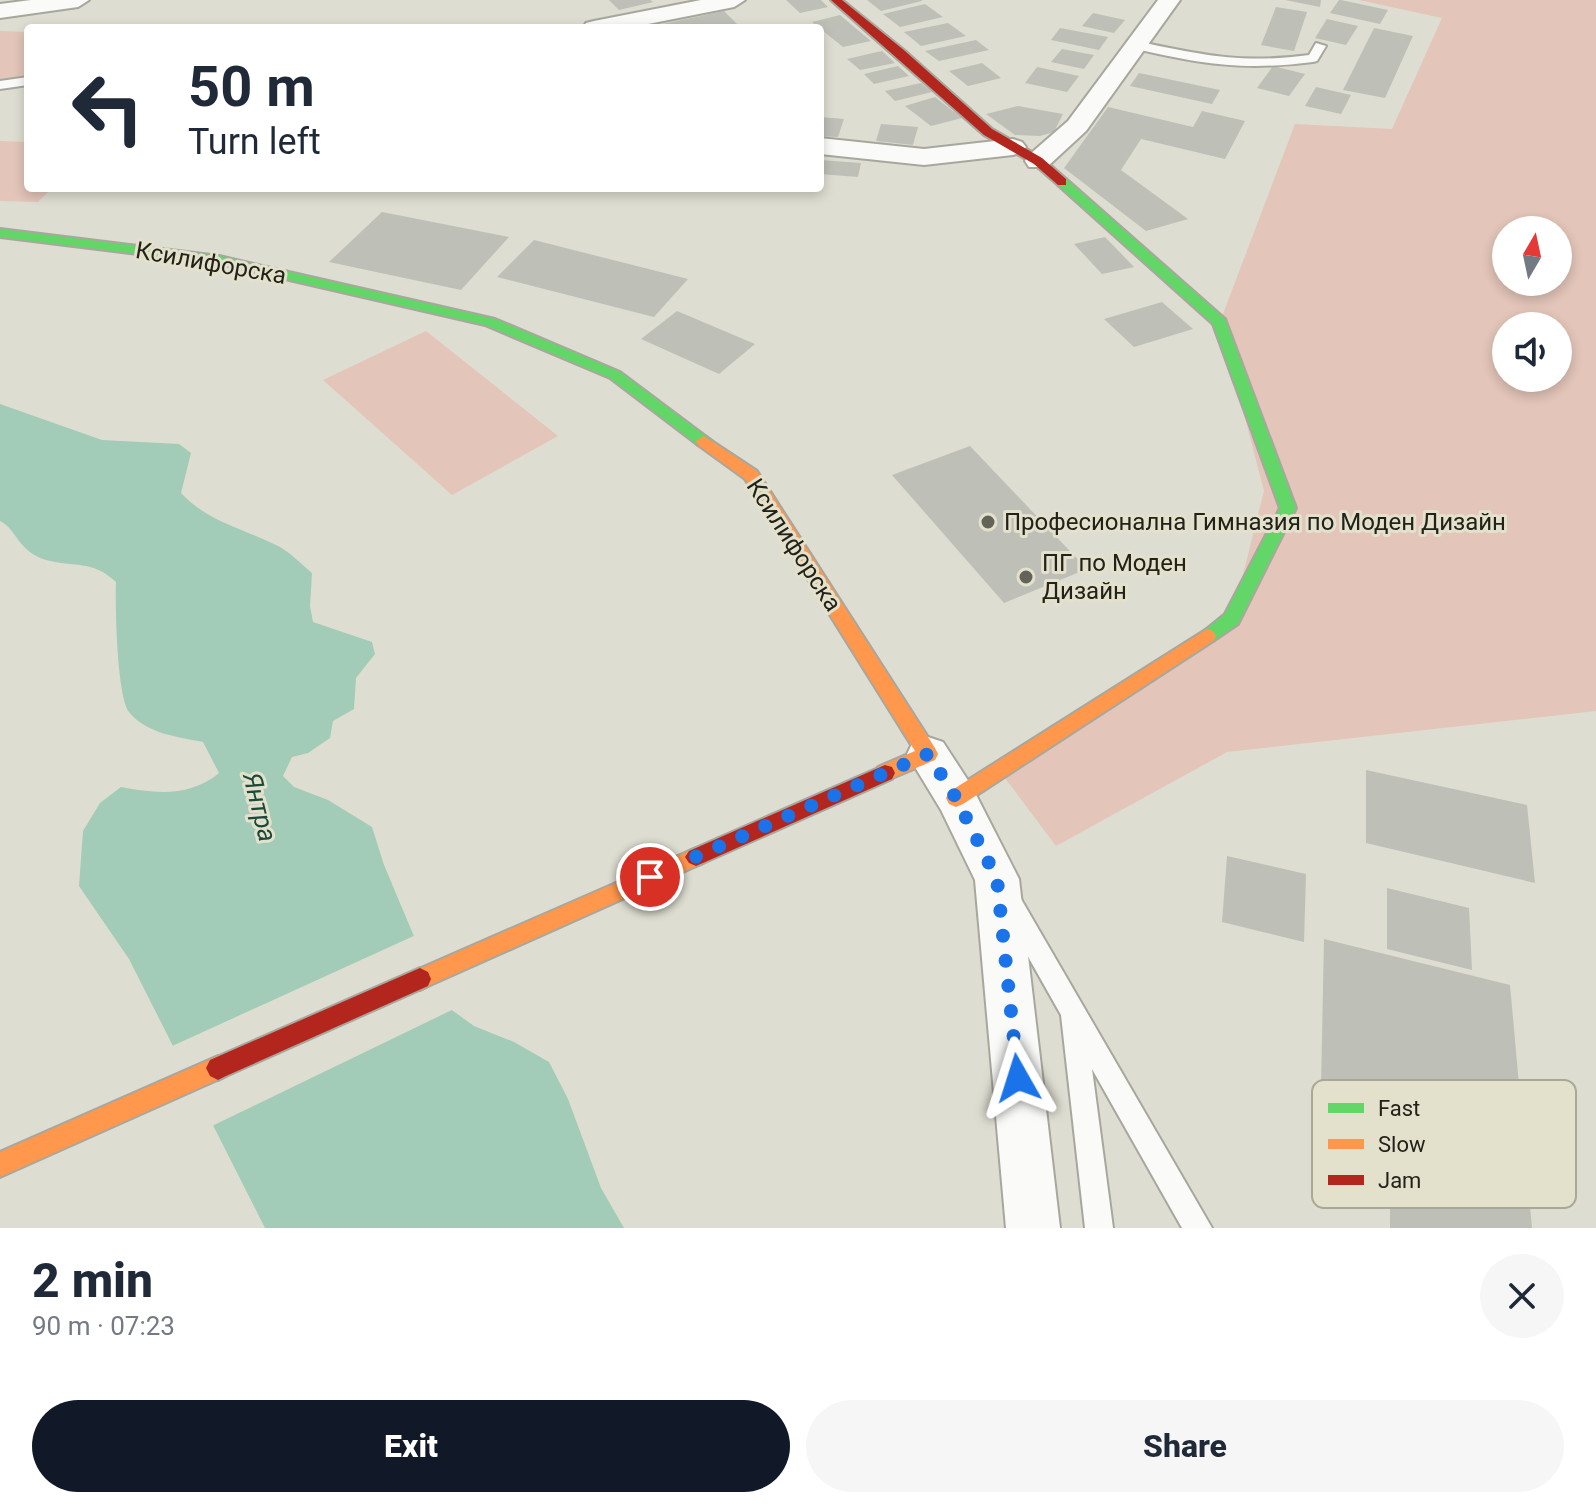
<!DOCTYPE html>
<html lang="en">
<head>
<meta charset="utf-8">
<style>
	:root { --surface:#fff; --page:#f6f6f7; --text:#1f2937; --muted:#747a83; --accent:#111827 }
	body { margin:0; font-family:Roboto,sans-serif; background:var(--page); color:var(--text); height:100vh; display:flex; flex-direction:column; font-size:30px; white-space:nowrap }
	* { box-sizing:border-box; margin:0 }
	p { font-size:26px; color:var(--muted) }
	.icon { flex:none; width:44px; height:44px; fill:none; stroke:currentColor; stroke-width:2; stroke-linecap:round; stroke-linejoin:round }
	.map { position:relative; height:1228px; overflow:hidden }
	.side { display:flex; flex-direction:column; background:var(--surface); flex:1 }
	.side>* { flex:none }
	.hud { position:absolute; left:24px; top:24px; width:800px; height:168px; border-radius:8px; box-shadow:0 4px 12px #0003; background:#fff; color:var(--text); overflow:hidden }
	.needle { width:52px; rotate:9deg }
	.controls { position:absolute; left:1492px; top:216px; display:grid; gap:16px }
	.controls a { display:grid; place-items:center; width:80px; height:80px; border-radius:50%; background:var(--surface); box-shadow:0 4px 12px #0003; font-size:40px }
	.pin { position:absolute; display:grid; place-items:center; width:68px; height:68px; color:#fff; margin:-34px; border:4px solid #fff; border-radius:50%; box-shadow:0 2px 8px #0007 }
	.me { position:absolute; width:88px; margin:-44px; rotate:354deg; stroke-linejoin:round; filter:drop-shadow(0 0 6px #0008) }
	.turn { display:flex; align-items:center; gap:28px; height:168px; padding:0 32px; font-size:36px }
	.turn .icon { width:104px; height:104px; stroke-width:2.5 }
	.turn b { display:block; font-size:56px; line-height:68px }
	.round { display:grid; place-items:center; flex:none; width:84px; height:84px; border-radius:42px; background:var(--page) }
	.head { display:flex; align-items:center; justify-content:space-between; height:136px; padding:0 32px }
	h1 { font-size:48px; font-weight:800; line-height:60px }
	.action { display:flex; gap:16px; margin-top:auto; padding:16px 32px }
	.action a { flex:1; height:92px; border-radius:48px; background:var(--accent); color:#fff; font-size:32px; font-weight:800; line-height:92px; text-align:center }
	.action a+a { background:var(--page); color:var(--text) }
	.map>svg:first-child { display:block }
	.green { fill:#e3c5b9; fill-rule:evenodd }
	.water { fill:#a2cbb8 }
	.pier { fill:#deddd1 }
	.building { fill:#bebfb7 }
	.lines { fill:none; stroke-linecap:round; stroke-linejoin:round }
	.lane-casing { stroke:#a8a79e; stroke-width:4 }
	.street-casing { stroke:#a8a79e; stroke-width:4 }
	.fast-casing { stroke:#a8a79e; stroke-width:4 }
	.slow-casing { stroke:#a8a79e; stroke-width:4 }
	.jam-casing { stroke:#a8a79e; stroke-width:4 }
	.lane { fill:#fafaf8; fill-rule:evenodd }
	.street { fill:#fafaf8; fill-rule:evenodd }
	.fast { fill:#63d668; fill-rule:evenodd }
	.slow { fill:#ff974d; fill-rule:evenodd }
	.jam { fill:#b3261e; fill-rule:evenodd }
	.route { stroke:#1a73e8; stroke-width:14; stroke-dasharray:0 25.2 }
	.poi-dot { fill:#64635a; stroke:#e3e1cc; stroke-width:3 }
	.labels { text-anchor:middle; stroke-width:6; stroke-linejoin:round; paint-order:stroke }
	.street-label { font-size:24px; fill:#23221a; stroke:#e3e1cc }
	.poi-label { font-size:24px; fill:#23221a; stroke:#e3e1cc; text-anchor:start }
	.water-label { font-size:26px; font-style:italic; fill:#1a4a3b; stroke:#e3e1cc }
	.key { fill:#e3e1cc; stroke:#a9a897; stroke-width:2 }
	.key-label { font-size:22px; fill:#23221a }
</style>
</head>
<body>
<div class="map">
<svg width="1596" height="1228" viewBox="0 0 1596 1228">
	<rect width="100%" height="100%" fill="#deddd1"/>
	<path class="green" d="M1359,0H1596V711L1227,752L1056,846L999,770L1232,619L1264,491L1220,322L1295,124L1392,129L1442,18ZM1506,230H1558V282H1506ZM1506,326H1558V378H1506Z
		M0,31L28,32V81L0,85Z
		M0,141L28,142V188H52L38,202L0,201Z
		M426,331L558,436L452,495L323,380Z"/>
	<path class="water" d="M0,404L102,440L179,444L191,453L181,493C208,522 242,528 276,545C289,551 301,564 312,573L310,606L313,622L372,642L375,654L356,678L354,709L333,721L330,738L308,753L292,757L283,776L294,787L328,800L372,827L384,865L442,1003L474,1026L514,1042L549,1062L568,1099L601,1188L624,1228H265L129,959L79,886L83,831L100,803L121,787C157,794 190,797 219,773L203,742C178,737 147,734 129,712C117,696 115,605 116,582C91,559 75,568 46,560C17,551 17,529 0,521Z"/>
	<path class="pier" d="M418,934L446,1001L456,1008L212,1126L170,1047Z"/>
	<path class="building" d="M609,0H650L653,2L619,10Z
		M786,0H821L828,7L800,13Z
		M867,0H922V1L881,11Z
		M1285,0H1321L1320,7Z
		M1339,0H1341L1388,10L1380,24L1330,13Z
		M925,4L943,17L900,27L883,14Z
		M1276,7L1307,12L1294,51L1261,45Z
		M724,11L738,25L720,28H644Z
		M1093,13L1125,20L1114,33L1082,26Z
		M840,15L871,41L843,47L812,22Z
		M1327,19L1358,26L1346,45L1315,38Z
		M948,23L966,36L921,46L904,32Z
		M1060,28L1108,37L1099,50L1051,40Z
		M1374,28L1413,36L1385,98L1343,90Z
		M976,40L989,50L939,61L925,51Z
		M1062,49L1094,55L1084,69L1051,62Z
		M882,51L895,63L860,70L847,59Z
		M982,63L1001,78L968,86L949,71Z
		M898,66L909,76L874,84L864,74Z
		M1273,66L1305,74L1289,96L1257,88Z
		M1037,67L1079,76L1067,92L1025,83Z
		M1139,73L1220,90L1212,104L1130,86Z
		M921,83L932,92L895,101L885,91Z
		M1316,87L1351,95L1341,114L1305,106Z
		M935,97L962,118L931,126L905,106Z
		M1018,106L1063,114L1054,132L1040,136L1015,135L986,114Z
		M1108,107L1193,127L1202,111L1245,121L1225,159L1141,139L1121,170L1188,219L1146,231L1064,168Z
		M820,117L844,119L838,137L820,136Z
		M881,124L918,127L913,145L876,141Z
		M820,160L861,163L858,177L820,174Z
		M382,212L509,237L461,290L329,262Z
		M1105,237L1134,267L1102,274L1074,244Z
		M534,240L688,279L654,317L497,277Z
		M1162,302L1193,329L1134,347L1104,319Z
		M677,311L755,344L719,374L641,339Z
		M970,446L1087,569L1004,603L892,475Z
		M1366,770L1527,805L1535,883L1366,843Z
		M1227,856L1306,874L1304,942L1222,922Z
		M1387,888L1469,908L1472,970L1387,949Z
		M1324,939L1510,985L1532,1228H1390V1204L1319,1185Z"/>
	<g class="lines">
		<defs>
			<path id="lane" d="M1136,41C1202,55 1241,64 1309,55L1316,43L1326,46L1317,61L1313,62C1243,71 1200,64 1132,48L1130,45Z
				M28,77V85L0,89V81Z
				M1012,896L1021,899L1212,1228H1182L1092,1069L1113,1228H1085L1061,1015L1000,907L1003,899Z"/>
			<path id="street" d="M31,0H89L78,7L0,18V4Z
				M701,0H745L734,7L628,28H583L586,23L594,21Z
				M1158,0H1180L1086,131L1047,167H1029L1025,161L1029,155L1068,121Z
				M820,138L924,149L1013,139L1022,142L1026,147L1022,152L1013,155L924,165L820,154Z
				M928,737L943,742L971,785L1019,879L1060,1228H1006L975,880L941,810L907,754L913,742Z"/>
			<path id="fast" d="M1058,179H1066L1225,319L1296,508L1238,624L1213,641H1201L1198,636L1225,614L1280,508L1213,324L1058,185Z
				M0,229L219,256L495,319L620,372L712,441L704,446L698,445L610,378L485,325L219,264L0,237Z"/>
			<path id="slow" d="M704,436L757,471L935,748L938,754L935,760L885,781L878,779L875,773L878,767L915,751L745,479L698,445L696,441Z
				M1207,629L1213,631L1216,636L1213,641L963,804L956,807L949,804L946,798L949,792Z
				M696,848L703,851L707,857L703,863L428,986L420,990L412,986L409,979L412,972Z
				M218,1056L226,1060L230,1068L226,1076L0,1177V1152Z"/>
			<path id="jam" d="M831,0H842L905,51L992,129L1042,158L1066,179V185H1058L1034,164L984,135Z
				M885,765L892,767L895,773L892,779L703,863L696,866L689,863L685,857L689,851Z
				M420,968L428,972L431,979L428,986L226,1076L218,1080L210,1076L206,1068L210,1060Z"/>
		</defs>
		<use href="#lane" class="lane-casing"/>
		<use href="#street" class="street-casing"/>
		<use href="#fast" class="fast-casing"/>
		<use href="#slow" class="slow-casing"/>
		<use href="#jam" class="jam-casing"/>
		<use href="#lane" class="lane"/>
		<use href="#street" class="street"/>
		<use href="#fast" class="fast"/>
		<use href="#slow" class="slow"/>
		<use href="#jam" class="jam"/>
	</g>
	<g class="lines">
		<path class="route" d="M650,877L928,754L956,798L997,879L1018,1078"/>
	</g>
	<g class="poi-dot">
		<circle cx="988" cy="522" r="8"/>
		<circle cx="1026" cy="577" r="8"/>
	</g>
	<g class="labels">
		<g class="street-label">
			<text transform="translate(211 263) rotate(10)" y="8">Ксилифорска</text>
			<text transform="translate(794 545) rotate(57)" y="8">Ксилифорска</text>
		</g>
		<g class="poi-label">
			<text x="1004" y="530">Професионална Гимназия по Моден Дизайн</text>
			<text x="1042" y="571">ПГ по Моден<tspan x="1042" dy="28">Дизайн</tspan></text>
		</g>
		<g class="water-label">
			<text transform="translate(260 807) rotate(76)" y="9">Янтра</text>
		</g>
	</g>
	<rect x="1312" y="1080" width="264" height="128" rx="12" class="key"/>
	<rect x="1328" y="1103" width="36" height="10" fill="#63d668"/>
	<rect x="1328" y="1139" width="36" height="10" fill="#ff974d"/>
	<rect x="1328" y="1175" width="36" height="10" fill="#b3261e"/>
	<g class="key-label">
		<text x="1378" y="1116">Fast</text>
		<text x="1378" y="1152">Slow</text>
		<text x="1378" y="1188">Jam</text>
	</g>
</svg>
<div class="controls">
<a><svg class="needle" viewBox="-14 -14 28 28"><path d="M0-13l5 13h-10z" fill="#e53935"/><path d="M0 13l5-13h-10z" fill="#747a83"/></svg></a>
<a><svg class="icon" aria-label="sound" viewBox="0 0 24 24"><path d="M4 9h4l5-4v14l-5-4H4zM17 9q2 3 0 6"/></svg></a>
</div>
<div class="pin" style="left:650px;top:877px;background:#d93025"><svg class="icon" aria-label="arrive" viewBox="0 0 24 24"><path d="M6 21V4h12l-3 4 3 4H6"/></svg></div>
<svg class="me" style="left:1018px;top:1078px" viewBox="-20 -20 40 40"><path d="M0-17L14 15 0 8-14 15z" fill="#1a73e8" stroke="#fff" stroke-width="4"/></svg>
<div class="hud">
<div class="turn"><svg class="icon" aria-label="left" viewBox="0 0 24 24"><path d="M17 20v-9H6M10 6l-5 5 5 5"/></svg><div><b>50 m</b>Turn left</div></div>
</div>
</div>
<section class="side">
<div class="head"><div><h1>2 min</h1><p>90 m · 07:23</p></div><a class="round"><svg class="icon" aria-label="close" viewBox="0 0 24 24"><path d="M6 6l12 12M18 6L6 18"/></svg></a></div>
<div class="action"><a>Exit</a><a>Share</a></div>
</section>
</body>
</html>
